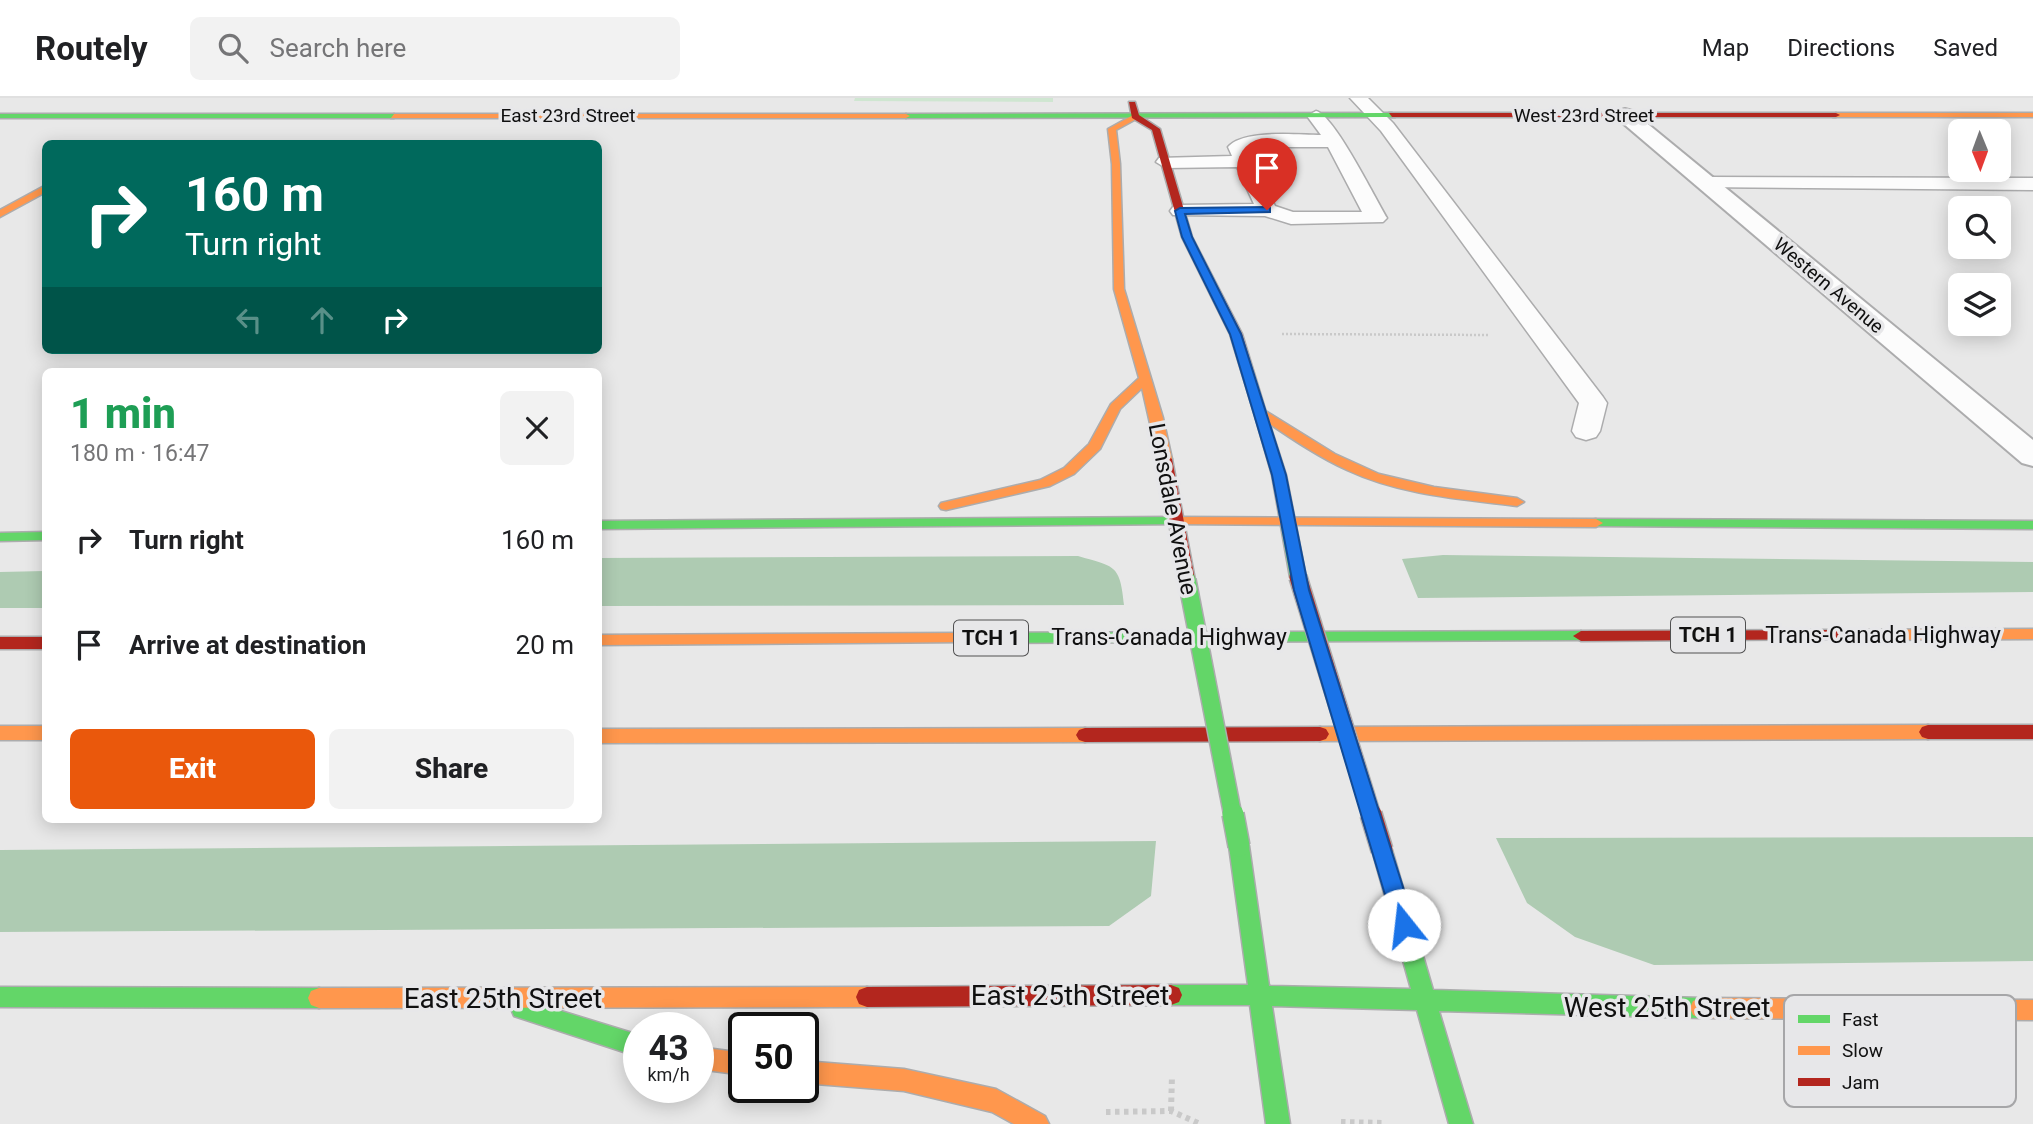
<!DOCTYPE html>
<html lang="en">
<head>
<meta charset="utf-8">
<style>
	:root { --surface:#fff; --page:#f2f2f2; --text:#202124; --muted:#757577; --line:#e0e0e0; --accent:#ea580c }
	body { margin:0; font-family:Roboto,sans-serif; background:var(--page); color:var(--text); height:100vh; display:flex; flex-direction:column; font-size:26px; white-space:nowrap }
	* { box-sizing:border-box; margin:0 }
	p { font-size:23px; color:var(--muted) }
	.icon { flex:none; width:38px; height:38px; fill:none; stroke:currentColor; stroke-width:2; stroke-linecap:round; stroke-linejoin:round }
	.map { position:relative; flex:1; overflow:hidden }
	.panel { position:absolute; left:42px; top:270px; width:560px; height:455px; display:flex; flex-direction:column; background:var(--surface); border-radius:10px; box-shadow:0 4px 18px #0003 }
	.panel>* { flex:none }
	.hud { position:absolute; left:42px; top:42px; width:560px; height:214px; border-radius:10px; box-shadow:0 4px 18px #0003; background:#00695c; color:#fff; overflow:hidden }
	.needle { width:46px; rotate:179deg }
	.controls { position:absolute; left:1948px; top:21px; display:grid; gap:14px }
	.controls a { display:grid; place-items:center; width:63px; height:63px; border-radius:10px; background:var(--surface); box-shadow:0 4px 18px #0003; font-size:35px }
	.speed { position:absolute; left:623px; top:914px; display:flex; gap:14px; font-size:35px; font-weight:700; text-align:center }
	.speed>* { display:grid; place-content:center; width:91px; height:91px; border-radius:50%; background:var(--surface); box-shadow:0 4px 18px #0003; line-height:1 }
	.speed small { font-size:18px; font-weight:400 }
	.speed .limit { border:4px solid #111; border-radius:10px; background:#fff; color:#111 }
	.pin { position:absolute; display:grid; place-items:center; width:60px; height:60px; color:#fff; margin:-72px -30px; border-radius:50% 50% 50% 0; rotate:-45deg; box-shadow:0 0 7px #0007 }
	.pin .icon { rotate:45deg }
	.me { position:absolute; width:77px; margin:-38px; rotate:344deg; stroke-linejoin:round; filter:drop-shadow(0 0 5px #0008) }
	.turn { display:flex; align-items:center; gap:24px; height:147px; padding:0 28px; font-size:32px }
	.turn .icon { width:91px; height:91px; stroke-width:2.5 }
	.turn b { display:block; font-size:49px; line-height:60px }
	.lanes { display:flex; align-items:center; height:66px; padding:0 28px; background:#0003; justify-content:center; gap:35px; direction:ltr }
	.lanes .off { opacity:.35 }
	.round { display:grid; place-items:center; flex:none; width:74px; height:74px; border-radius:10px; background:var(--page) }
	.summary { display:flex; align-items:center; justify-content:space-between; height:119px; padding:0 28px }
	h1 { font-size:42px; font-weight:800; line-height:52px; color:#1e9e55 }
	.cta { display:flex; gap:14px; margin-top:auto; padding:14px 28px }
	.cta a { flex:1; height:80px; border-radius:10px; background:var(--accent); color:#fff; font-size:28px; font-weight:800; line-height:80px; text-align:center }
	.cta a+a { background:var(--page); color:var(--text) }
	ul { padding:0; list-style:none }
	li { display:flex; align-items:center; gap:21px; height:105px; padding:0 28px }
	li div { flex:1 }
	li b { display:block; font-size:26px }
	li em { font-style:normal }
	header { display:flex; align-items:center; gap:42px; box-sizing:border-box; height:98px; padding:0 35px; background:var(--surface); border-bottom:2px solid var(--line) }
	header strong { font-size:33px }
	nav { display:flex; gap:38px; margin-inline-start:auto; font-size:24px }
	.search { width:490px; height:63px; background:var(--page); display:flex; align-items:center; gap:18px; box-sizing:border-box; padding:0 24px; border-radius:10px; color:var(--muted); font-size:26px }
	.map>svg:first-child { display:block }
	.green { fill:#cfe6d1 }
	.forest { fill:#aecbb2 }
	.lines { fill:none; stroke-linecap:round; stroke-linejoin:round }
	.lane-casing { stroke:#acacad; stroke-width:3 }
	.street-casing { stroke:#acacad; stroke-width:4 }
	.fast-casing { stroke:#acacad; stroke-width:3 }
	.slow-casing { stroke:#acacad; stroke-width:3 }
	.jam-casing { stroke:#acacad; stroke-width:3 }
	.path-far1 { stroke:#c9c9c9; stroke-width:2.5; stroke-dasharray:2 2; stroke-linecap:butt }
	.path { stroke:#c9c9c9; stroke-width:6; stroke-dasharray:4.5 4.5; stroke-linecap:butt }
	.lane { fill:#fcfcfc; fill-rule:evenodd }
	.street { fill:#fcfcfc; fill-rule:evenodd }
	.fast { fill:#63d668; fill-rule:evenodd }
	.slow { fill:#ff974d; fill-rule:evenodd }
	.jam { fill:#b3261e; fill-rule:evenodd }
	.fast-bridge-far1-casing { stroke:#acacad; stroke-width:20; stroke-linecap:butt }
	.fast-bridge-casing { stroke:#acacad; stroke-width:24; stroke-linecap:butt }
	.jam-bridge-far1-casing { stroke:#acacad; stroke-width:20; stroke-linecap:butt }
	.jam-bridge-casing { stroke:#acacad; stroke-width:24; stroke-linecap:butt }
	.fast-bridge-far1 { stroke:#63d668; stroke-width:17 }
	.fast-bridge { stroke:#63d668; stroke-width:21 }
	.jam-bridge-far1 { stroke:#b3261e; stroke-width:17 }
	.jam-bridge { stroke:#b3261e; stroke-width:21 }
	.route { fill:#1a73e8; stroke:#114b97; stroke-width:2 }
	.labels { text-anchor:middle; stroke-width:7; stroke-linejoin:round; paint-order:stroke }
	.far-street-label { font-size:19px; fill:#101010; stroke:#e7e7e9 }
	.shield { fill:#e7e7e9; stroke:#505051; stroke-width:2 }
	.shield-label { font-size:21px; font-weight:bold; fill:#101010 }
	.street-label { font-size:23px; fill:#101010; stroke:#e7e7e9 }
	.near-street-label { font-size:28px; fill:#101010; stroke:#e7e7e9 }
	.key { fill:#e7e7e9; stroke:#a6a6a8; stroke-width:2 }
	.key-label { font-size:19px; fill:#101010 }
</style>
</head>
<body>
<header>
<strong>Routely</strong>
<div class="search"><svg class="icon" aria-label="search" viewBox="0 0 24 24"><circle cx="10" cy="10" r="6"/><path d="M15 15l6 6"/></svg>Search here</div>
<nav><a>Map</a><a>Directions</a><a>Saved</a></nav>
</header>
<div class="map">
<svg width="2033" height="1026" viewBox="0 0 2033 1026">
	<rect width="100%" height="100%" fill="#e8e8e8"/>
	<path class="green" d="M855,0H1053V4L854,3Z"/>
	<path class="forest" d="M1443,457L2033,464V494L1418,500L1402,461Z
		M1078,458C1115,469 1120,466 1124,507L599,508V460Z
		M45,473V510H0V474Z
		M2033,739V863L1654,867L1575,839L1527,805L1496,740Z
		M1156,743L1151,798L1109,828L0,834V752Z"/>
	<g class="lines">
		<defs>
			<path id="lane" d="M1350,0H1368L1393,25L1603,299L1607,305L1600,333L1596,339L1586,342L1576,339L1572,333L1579,305L1381,33Z
				M1316,13C1334,17 1375,100 1387,120L1383,124L1291,126L1265,118L1173,117L1170,113L1173,109L1180,107L1254,106L1237,69L1166,70L1156,64L1159,60L1232,58L1228,49C1243,31 1298,37 1321,37L1307,18ZM1256,49H1328L1362,114H1293L1275,108L1256,69L1271,67L1274,63L1264,57H1250L1248,52Z
				M1707,79L2033,80V92L1700,89L1697,85L1700,81Z"/>
			<path id="street" d="M1625,11L1632,13L2033,342V368L2022,365L1618,21L1615,17L1618,13Z"/>
			<path id="fast" d="M1392,15L1395,19L906,20L902,18L906,16Z
				M0,16H394L398,18L394,20H0Z
				M1262,317L1268,321L1286,377L1306,479L1298,484L1290,479L1272,377L1256,321Z
				M1176,419L1181,420L1183,423L1181,426L598,431V423Z
				M1596,421L2033,423V431L1591,428L1589,425L1591,422Z
				M46,434V442L0,443V435Z
				M1581,533L1589,538L1587,542L960,545L952,540L960,535Z
				M1239,740L1246,742L1249,748L1269,888L1411,891L1372,752L1375,746L1382,744L1389,746L1392,752L1433,892L1701,900L1709,903L1712,910L1709,917L1701,920L1439,913L1473,1026H1449L1417,912L1272,908L1290,1026H1266L1250,907H1171L1163,904L1160,897L1163,890L1171,887H1248L1229,748L1232,742Z
				M0,889L319,890L327,893L330,900L327,907L319,910L0,909Z
				M522,901L639,937V959L514,918L511,911L514,904Z"/>
			<path id="slow" d="M1836,15H2033V19H1833Z
				M394,16H906L910,18L906,20H391Z
				M1135,16L1138,20L1116,32L1120,66L1124,191L1163,320L1172,361L1165,365L1158,361L1142,290L1120,311L1100,351L1074,376L1050,388L946,412L941,411L939,408L941,405L1040,382L1064,370L1089,346L1111,306L1139,280L1114,191L1112,66L1108,31Z
				M46,87V94L0,119V112Z
				M1259,309L1335,356L1379,376L1434,389L1517,400L1524,404L1517,408C1460,401 1400,397 1347,372C1314,357 1285,336 1255,316V310Z
				M1176,419L1596,421L1603,425L1596,429L1171,426L1169,423L1171,420Z
				M2033,531V541L1836,542L1828,537L1836,532Z
				M960,535L966,536L968,540L966,544L598,547V537Z
				M1928,627L1934,629L1937,634L1934,639L1928,641L1320,643L1314,641L1311,636L1314,631L1320,629Z
				M0,628H46V642H0Z
				M1085,630L1091,632L1094,637L1091,642L1085,644L598,645V631Z
				M867,889L875,892L878,899L875,906L867,909L319,910L311,907L308,900L311,893L319,890Z
				M1701,900L2033,902V922L1701,920L1693,917L1690,910L1693,903Z
				M698,949L744,955V977L698,971Z
				M803,963L904,971L996,991L1045,1018L1049,1026H1014L992,1014L904,993L803,985Z"/>
			<path id="jam" d="M1129,4H1135L1139,17L1160,31L1192,139L1242,236L1268,321L1266,324H1258L1256,321L1230,236L1182,139L1152,32L1132,20Z
				M1389,15H1836L1840,17L1836,19H1392Z
				M1165,357L1172,361L1195,482L1187,487L1179,482L1158,361Z
				M1836,532L1844,537L1842,541L1581,543L1573,538L1581,533Z
				M0,539H46V551H0Z
				M1928,627H2033V641H1928L1922,639L1919,634L1922,629Z
				M1320,629L1326,631L1329,636L1326,641L1320,643L1085,644L1079,642L1076,637L1079,632L1085,630Z
				M1171,887L1179,890L1182,897L1179,904L1171,907L867,909L859,906L856,899L859,892L867,889Z"/>
		</defs>
		<use href="#lane" class="lane-casing"/>
		<use href="#street" class="street-casing"/>
		<use href="#fast" class="fast-casing"/>
		<use href="#slow" class="slow-casing"/>
		<use href="#jam" class="jam-casing"/>
		<path class="path-far1" d="M1282,236L1490,237"/>
		<path class="path" d="M1171,1013L1172,978
			M1106,1014L1171,1013L1198,1025
			M1341,1024L1386,1025"/>
		<use href="#lane" class="lane"/>
		<use href="#street" class="street"/>
		<use href="#fast" class="fast"/>
		<use href="#slow" class="slow"/>
		<use href="#jam" class="jam"/>
		<defs>
			<path id="fast-bridge-far1" d="M1187,482L1233,718"/>
			<path id="fast-bridge" d="M1233,716L1239,748"/>
			<path id="jam-bridge-far1" d="M1298,479L1372,718"/>
			<path id="jam-bridge" d="M1371,716L1382,752"/>
		</defs>
		<use href="#fast-bridge-far1" class="fast-bridge-far1-casing"/>
		<use href="#fast-bridge" class="fast-bridge-casing"/>
		<use href="#jam-bridge-far1" class="jam-bridge-far1-casing"/>
		<use href="#jam-bridge" class="jam-bridge-casing"/>
		<use href="#fast-bridge-far1" class="fast-bridge-far1"/>
		<use href="#fast-bridge" class="fast-bridge"/>
		<use href="#jam-bridge-far1" class="jam-bridge-far1"/>
		<use href="#jam-bridge" class="jam-bridge"/>
	</g>
	<path class="route" d="M1267,109L1270,110V114L1185,116L1192,139L1241,236L1286,377L1309,492L1415,827L1412,834L1404,836L1397,834L1394,827L1294,492L1272,377L1230,236L1182,139L1175,113L1180,110Z"/>
	<g class="labels">
		<g class="far-street-label">
			<text x="568" y="24">East 23rd Street</text>
			<text x="1584" y="24">West 23rd Street</text>
			<text transform="translate(1829 187) rotate(40)" y="7">Western Avenue</text>
		</g>
		<g class="shield">
			<rect x="1671" y="519.5" width="74" height="35" rx="5"/>
			<rect x="954" y="522.5" width="74" height="35" rx="5"/>
		</g>
		<g class="shield-label">
			<text x="1708" y="544">TCH 1</text>
			<text x="991" y="547">TCH 1</text>
		</g>
		<g class="street-label">
			<text transform="translate(1173 411) rotate(79)" y="8">Lonsdale Avenue</text>
			<text x="1883" y="545">Trans-Canada Highway</text>
			<text x="1169" y="547">Trans-Canada Highway</text>
		</g>
		<g class="near-street-label">
			<text x="1070" y="907">East 25th Street</text>
			<text x="503" y="910">East 25th Street</text>
			<text x="1667" y="919">West 25th Street</text>
		</g>
	</g>
	<rect x="1784" y="897" width="232" height="112" rx="10" class="key"/>
	<rect x="1798" y="917" width="32" height="8" fill="#63d668"/>
	<rect x="1798" y="948" width="32" height="9" fill="#ff974d"/>
	<rect x="1798" y="980" width="32" height="8" fill="#b3261e"/>
	<g class="key-label">
		<text x="1842" y="928">Fast</text>
		<text x="1842" y="959">Slow</text>
		<text x="1842" y="991">Jam</text>
	</g>
</svg>
<div class="controls">
<a><svg class="needle" viewBox="-14 -14 28 28"><path d="M0-13l5 13h-10z" fill="#e53935"/><path d="M0 13l5-13h-10z" fill="#757577"/></svg></a>
<a><svg class="icon" aria-label="search" viewBox="0 0 24 24"><circle cx="10" cy="10" r="6"/><path d="M15 15l6 6"/></svg></a>
<a><svg class="icon" aria-label="layers" viewBox="0 0 24 24"><path d="M12 4l9 5-9 5-9-5zM3 14l9 5 9-5"/></svg></a>
</div>
<div class="speed"><div>43<small>km/h</small></div><div class="limit">50</div></div>
<div class="pin" style="left:1267px;top:112px;background:#d93025"><svg class="icon" aria-label="arrive" viewBox="0 0 24 24"><path d="M6 21V4h12l-3 4 3 4H6"/></svg></div>
<svg class="me" style="left:1404px;top:827px" viewBox="-20 -20 40 40"><circle r="19" fill="#fff"/><path d="M0-13L10 11 0 6-10 11z" fill="#1a73e8"/></svg>
<div class="hud">
<div class="turn"><svg class="icon" aria-label="right" viewBox="0 0 24 24"><path d="M7 20v-9h11M14 6l5 5-5 5"/></svg><div><b>160 m</b>Turn right</div></div>
<div class="lanes"><svg class="icon off" aria-label="left" viewBox="0 0 24 24"><path d="M17 20v-9H6M10 6l-5 5 5 5"/></svg><svg class="icon off" aria-label="ahead" viewBox="0 0 24 24"><path d="M12 20V5M6 11l6-6 6 6"/></svg><svg class="icon" aria-label="right" viewBox="0 0 24 24"><path d="M7 20v-9h11M14 6l5 5-5 5"/></svg></div>
</div>
<section class="panel">
<div class="summary"><div><h1>1 min</h1><p>180 m · 16:47</p></div><a class="round"><svg class="icon" aria-label="close" viewBox="0 0 24 24"><path d="M6 6l12 12M18 6L6 18"/></svg></a></div>
<ul>
<li><svg class="icon" aria-label="right" viewBox="0 0 24 24"><path d="M7 20v-9h11M14 6l5 5-5 5"/></svg><div><b>Turn right</b></div><em>160 m</em></li>
<li><svg class="icon" aria-label="arrive" viewBox="0 0 24 24"><path d="M6 21V4h12l-3 4 3 4H6"/></svg><div><b>Arrive at destination</b></div><em>20 m</em></li>
</ul>
<div class="cta"><a>Exit</a><a>Share</a></div>
</section>
</div>
</body>
</html>
